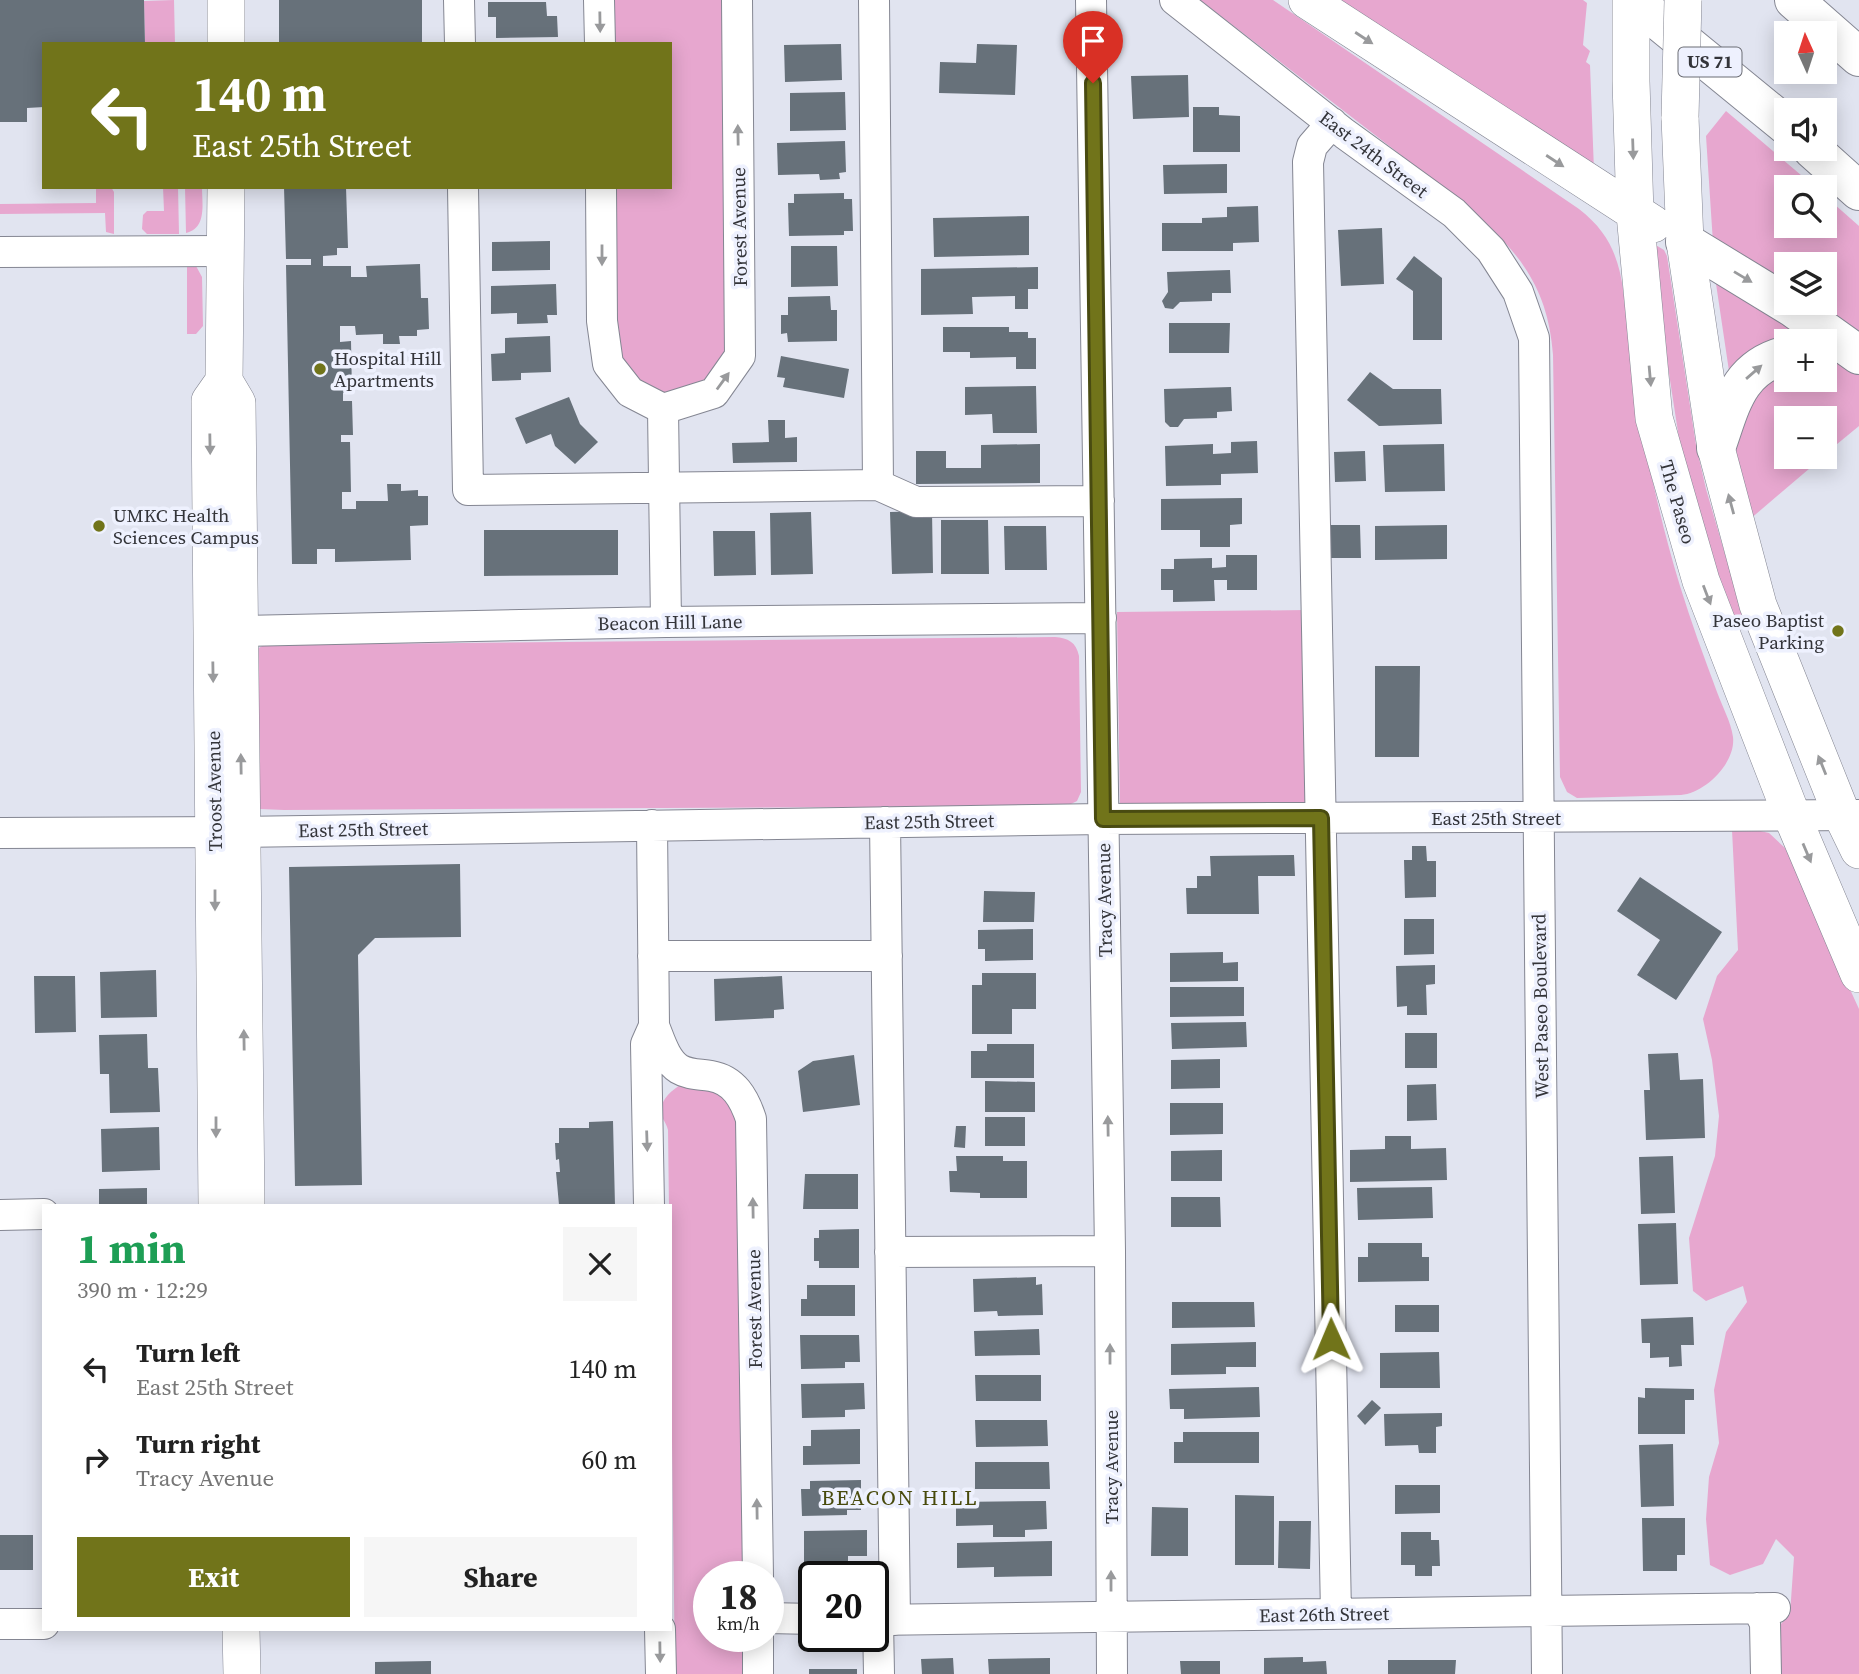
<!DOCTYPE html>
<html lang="en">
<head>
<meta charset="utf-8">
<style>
	:root { --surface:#fff; --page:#f6f6f6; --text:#222; --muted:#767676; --accent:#71741a }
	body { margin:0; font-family:"Source Serif 4",serif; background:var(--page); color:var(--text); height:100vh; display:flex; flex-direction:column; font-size:26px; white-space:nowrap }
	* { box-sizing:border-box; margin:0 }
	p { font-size:23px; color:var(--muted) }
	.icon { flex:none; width:38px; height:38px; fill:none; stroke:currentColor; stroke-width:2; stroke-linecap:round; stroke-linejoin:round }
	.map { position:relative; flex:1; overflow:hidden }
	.details { position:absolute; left:42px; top:1204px; width:630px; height:427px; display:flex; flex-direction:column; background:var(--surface); border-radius:0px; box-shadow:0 4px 18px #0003 }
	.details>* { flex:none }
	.banner { position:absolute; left:42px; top:42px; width:630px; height:147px; border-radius:0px; box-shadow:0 4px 18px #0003; background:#71741a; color:#fff; overflow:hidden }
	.needle { width:46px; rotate:357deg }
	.controls { position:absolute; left:1774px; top:21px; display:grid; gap:14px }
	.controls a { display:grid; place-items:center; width:63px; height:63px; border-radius:0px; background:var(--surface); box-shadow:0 4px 18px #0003; font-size:35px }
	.speed { position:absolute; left:693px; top:1561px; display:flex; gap:14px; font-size:35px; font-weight:700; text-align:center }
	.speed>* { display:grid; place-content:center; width:91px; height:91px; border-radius:50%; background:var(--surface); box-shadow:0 4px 18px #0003; line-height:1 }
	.speed small { font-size:18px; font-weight:400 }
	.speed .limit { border:4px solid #111; border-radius:10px; background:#fff; color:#111 }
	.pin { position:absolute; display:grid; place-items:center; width:60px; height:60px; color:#fff; margin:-72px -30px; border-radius:50% 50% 50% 0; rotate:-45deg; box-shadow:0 0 7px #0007 }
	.pin .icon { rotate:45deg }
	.me { position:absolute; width:77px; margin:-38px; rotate:359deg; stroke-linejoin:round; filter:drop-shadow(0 0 5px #0008) }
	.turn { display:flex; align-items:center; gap:24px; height:147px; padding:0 35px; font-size:32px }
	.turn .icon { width:91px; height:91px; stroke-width:2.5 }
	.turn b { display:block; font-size:49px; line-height:60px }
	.round { display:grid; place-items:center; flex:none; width:74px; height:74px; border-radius:0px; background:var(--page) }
	.overview { display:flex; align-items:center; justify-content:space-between; height:119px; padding:0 35px }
	h1 { font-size:42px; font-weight:700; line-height:52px; color:#1e9e55 }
	.cta { display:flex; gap:14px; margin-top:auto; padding:14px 35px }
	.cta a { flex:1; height:80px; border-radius:0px; background:var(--accent); color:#fff; font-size:28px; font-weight:700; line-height:80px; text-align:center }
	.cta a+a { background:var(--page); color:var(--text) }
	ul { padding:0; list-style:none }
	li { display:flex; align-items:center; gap:21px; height:91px; padding:0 35px }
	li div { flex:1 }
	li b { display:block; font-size:26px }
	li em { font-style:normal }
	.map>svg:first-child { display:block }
	.green { fill:#e7a7cf }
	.building { fill:#67717a }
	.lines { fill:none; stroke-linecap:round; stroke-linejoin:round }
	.minor-casing { stroke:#848692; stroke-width:32 }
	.major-casing { stroke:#848692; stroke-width:38 }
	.highway-casing { stroke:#848692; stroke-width:40 }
	.minor { stroke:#fff; stroke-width:30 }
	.major { stroke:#fff; stroke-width:37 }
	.highway { stroke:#fff; stroke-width:38 }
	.major-bridge-casing { stroke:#848692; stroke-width:38; stroke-linecap:butt }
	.major-bridge { stroke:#fff; stroke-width:37 }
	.oneway { fill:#999a9c }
	.route-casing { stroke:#494b11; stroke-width:18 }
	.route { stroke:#71741a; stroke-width:12 }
	.poi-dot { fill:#71741a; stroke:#eef1fe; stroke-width:2.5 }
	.labels { text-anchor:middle; stroke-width:7; stroke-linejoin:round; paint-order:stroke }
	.shield { fill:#eef1fe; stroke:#6b6d74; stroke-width:2 }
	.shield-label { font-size:18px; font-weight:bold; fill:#333439 }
	.street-label { font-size:19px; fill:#333439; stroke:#eef1fe }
	.poi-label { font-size:19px; fill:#333439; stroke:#eef1fe; text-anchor:start }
	.neighbourhood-label { font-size:21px; letter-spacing:2px; fill:#484a0c; stroke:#eef1fe }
</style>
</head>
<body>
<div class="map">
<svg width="1859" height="1674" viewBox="0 0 1859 1674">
	<rect width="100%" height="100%" fill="#e1e4f0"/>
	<path class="green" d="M174,0L175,44H145L144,1Z
		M608,0H730L734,340L710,385L664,399L615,362L608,187H670V44H608Z
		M1200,0H1273L1579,209C1623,243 1622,281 1628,332C1638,418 1655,504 1680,586C1691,622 1704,657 1717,692C1722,706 1731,722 1733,737C1736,763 1705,793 1681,795L1577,798L1567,792L1560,777L1553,355C1548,285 1517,250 1467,206Z
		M1334,0H1583L1587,3L1583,45L1590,51L1586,62L1590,65L1594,171Z
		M1726,111L1815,187H1787V226H1825V196L1859,226V336L1812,303H1825V264H1787V287L1713,243L1706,136Z
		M96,187H111L114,192V234L106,232L105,213L0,214V204L96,203Z
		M163,187H178L179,234H147L142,229L143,215L147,211H164Z
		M185,187H202C202,204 207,228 186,233Z
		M1654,244L1664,250L1667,256L1696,445L1706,489L1743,616L1735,619L1710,572L1684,471L1650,250Z
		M187,262L196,266L202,277L203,326L196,334H187Z
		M1715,277L1801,332L1773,340L1729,371Z
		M1825,359L1843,364L1859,373V426L1825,454V418H1787V457H1823L1749,520L1735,469L1737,410L1787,364V380H1825Z
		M1307,610L1310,807L1120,809L1117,612Z
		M1055,637C1068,638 1076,642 1079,656L1081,792L1077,801L1067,806L284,810L260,809L252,796L255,650L264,645Z
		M1752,829L1769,833L1785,848L1859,1009V1674H1781L1780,1625L1790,1614L1794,1557L1776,1539L1763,1564L1730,1575L1710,1565L1706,1519L1709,1477L1719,1443L1714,1390L1726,1332L1747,1302L1743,1286L1706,1301L1693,1291L1689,1238L1715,1156L1719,1116L1712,1060L1703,1019L1717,976L1738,950L1732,830Z
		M682,1084L711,1086L738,1111L746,1577H709V1636H746V1674H675L668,1130C667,1126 665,1122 663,1119C656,1103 670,1091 682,1084Z"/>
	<path class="building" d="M0,0H144L145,44H44V107L27,108V122H0Z
		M279,0H422V44H279Z
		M488,2H546L547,16H557L558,37L496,38V17H488Z
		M841,44L842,80L785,82L784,45Z
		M977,44L1017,45L1015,95L939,93L940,62L976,63Z
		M1188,75L1189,117L1133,119L1131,76Z
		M845,92L846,130L790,131V93Z
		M1193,107H1219V115L1240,116V152H1193Z
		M845,141L846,172L839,173L840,179L820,180L819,174L778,175L777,143Z
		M1227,164V193L1164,194L1163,165Z
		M284,187H346L348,248H337V255L323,256V266H351V277H367L366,266L420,264L421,298H428L429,329L417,330V336H399L400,344H383V334L356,335L355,326H340V342L351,341L352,393H343V401H352L353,435H341V442H350L351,492H342V509H356V501H388L387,484H401V491L418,490V496H428V525L410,526L411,560L335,562V549H317V564H292L286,265H311V259H286Z
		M844,193V199H852L853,231H844V235L789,236L788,203H794V194Z
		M1258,206L1259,242L1233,243V251H1162V223H1202V218L1227,217V207Z
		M1029,216V255L934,257L933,218Z
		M1382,228L1384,284L1341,286L1338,230Z
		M550,241V270L492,271V242Z
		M791,246H837L838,286L791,287Z
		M1414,256L1442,278V340H1413V291L1396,279Z
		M1038,267V289H1028V309H1015V296L972,297L973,314L921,315V269Z
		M1230,270L1231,293H1212V301L1180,302L1173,309L1165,308L1162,301L1168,292L1167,272Z
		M556,284L557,315H547L548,323L517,324V313L491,314V286Z
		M830,296L831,310H837V341L788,342L787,333L781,334V315H788V297Z
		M1169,323H1230L1229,353H1169Z
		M943,327H1009V332H1028V338H1036V369H1016V357L970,358V352H943Z
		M550,336L551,372L521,373V380L492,381L491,354L505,353V338Z
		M781,356L849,369L844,398L783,387L785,378L777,377Z
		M1370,372L1393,389H1441L1442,424L1379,426L1347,400Z
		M1036,386L1037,433H993L992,414L965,415V387Z
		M1231,387L1232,411L1217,412V418L1184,419L1178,427H1170L1165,422L1164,389Z
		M569,397L580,424L598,442L575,464L555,446L551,434L526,444L515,418Z
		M768,420H785V438L797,437V462L733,463L732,443L769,442Z
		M1257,441L1258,473L1221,474V485L1166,486L1165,446L1213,444V454L1231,453V442Z
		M1040,444V483L916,484V451H946V468H981V445Z
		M1444,444L1445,491L1385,492L1383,445Z
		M1365,451L1366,481L1335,482L1334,452Z
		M1242,498V524L1230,525V547H1200V530H1161V499Z
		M932,511L933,573L892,574L890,512Z
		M811,512L813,574L771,575L770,513Z
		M941,520H988L989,574H941Z
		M1328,525H1360L1361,558H1329Z
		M1447,525V559L1375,560V526Z
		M1004,526H1046L1047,570H1005Z
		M484,530H618V575L484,576Z
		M713,531H755L756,575L714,576Z
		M1226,555H1257V590H1227V580H1214L1215,601L1173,602V590H1161V569H1174V559L1212,558V568L1226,567Z
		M1375,666H1420L1419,757H1375Z
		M1412,846H1426L1427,861H1436V897L1405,898L1404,860H1412Z
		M1294,855L1295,876H1258L1259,914H1187L1186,888H1197V876H1211L1210,856Z
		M460,864L461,937L375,938L358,955L362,1185L295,1186L289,867Z
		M1640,877L1722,932L1676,1000L1637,975L1660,940L1617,911Z
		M984,891L1035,892L1034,922H983Z
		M1404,919H1434V954L1404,955Z
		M1033,929V960L985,961V949H978V930Z
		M1223,952V963L1238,962V981L1170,982V953Z
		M1435,965V984L1426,985L1427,1015H1407V1006L1397,1007L1396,966Z
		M156,970L157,1017L101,1018L100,972Z
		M982,973H1036V1009H1012V1034H972V985H982Z
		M34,976H75L76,1032L35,1033Z
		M782,976L784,1009L774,1010V1018L715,1021L714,979Z
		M1170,987H1244V1016L1170,1017Z
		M1246,1022L1247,1047L1172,1049L1171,1023Z
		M1405,1033H1437V1068H1405Z
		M147,1034L148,1068H158L160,1112L110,1113L109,1074H100L99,1035Z
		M987,1044H1034V1078H971V1051H987Z
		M1678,1053L1680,1080L1703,1079L1705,1138L1646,1140L1644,1090H1650L1648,1054Z
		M854,1055L860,1105L803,1112L798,1071L813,1061Z
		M1220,1059V1088L1171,1089V1060Z
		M985,1081L1035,1082V1112H985Z
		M1436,1084L1437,1120L1407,1121V1085Z
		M1170,1103H1223V1134L1170,1135Z
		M985,1117H1025V1146H985Z
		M613,1121L615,1206L559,1205L556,1172H560L559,1159L556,1160L555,1143H559V1128H589V1122Z
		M956,1126H966L965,1148L954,1147Z
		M159,1127L160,1170L102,1172L101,1129Z
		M1385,1136H1411V1149L1446,1148L1447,1180L1350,1182V1150L1385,1149Z
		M1222,1150V1181H1171V1151Z
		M956,1156H1003V1161H1027V1198H980V1193L950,1192L949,1171H957Z
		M1673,1156L1675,1213L1641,1214L1639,1157Z
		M805,1174H858V1209H803Z
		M1432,1187L1433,1218L1358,1220L1357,1188Z
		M147,1188V1206H99V1189Z
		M1171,1197H1220L1221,1227H1171Z
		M1676,1223L1678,1284L1640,1285L1638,1224Z
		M859,1229V1268H819V1261H814V1238H819V1230Z
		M1368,1243H1422V1257H1429V1281L1358,1282V1257H1368Z
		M1036,1277V1285L1042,1284L1043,1315L998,1316L997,1311L974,1312L973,1279Z
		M807,1285H855V1316H801V1299H807Z
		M1172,1302H1254L1255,1327L1172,1328Z
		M1395,1305H1439V1332H1395Z
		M1693,1317L1694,1345H1681L1682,1366L1669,1367V1357L1650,1358V1343H1642L1641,1319Z
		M1039,1329L1040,1355L975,1356L974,1331Z
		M800,1335H859L860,1362H845V1368L801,1369Z
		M1256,1342V1367H1226V1374L1171,1375V1344Z
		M1439,1352L1440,1388H1380V1353Z
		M975,1375H1041V1401H976Z
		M864,1383L865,1409L845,1410V1417L802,1418L801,1384Z
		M1259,1387L1260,1417L1184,1419V1409H1170L1169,1389Z
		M1645,1388L1694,1389V1400H1685V1434H1638V1397L1645,1398Z
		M1372,1400L1381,1408L1365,1425L1357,1416Z
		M1442,1413V1426L1436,1427V1453H1419L1418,1445L1385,1446L1384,1414Z
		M975,1420H1047L1048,1446L976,1447Z
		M860,1429V1464L803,1465V1446H811V1430Z
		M1183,1432H1259V1463H1174V1442H1183Z
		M1673,1444L1674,1506L1641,1507L1639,1445Z
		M975,1462H1049L1050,1489H975Z
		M861,1480V1510H847V1515L802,1516L801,1489H810V1481Z
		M1395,1485H1440V1513L1395,1514Z
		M1235,1495L1274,1496V1565H1235Z
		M1046,1501L1047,1529L1025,1530V1537H993V1525L956,1526V1502Z
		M1152,1507L1188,1508V1556H1151Z
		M1642,1518H1685V1555H1677V1571H1643Z
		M1279,1521H1311L1310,1569L1278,1568Z
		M867,1530V1556H848V1562L804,1563V1531Z
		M1401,1532H1431V1540H1439L1440,1566H1432V1576H1415V1565H1401Z
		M0,1535H33V1570H0Z
		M1052,1541V1576L994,1577V1567L957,1568V1543Z
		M1303,1657V1662L1326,1661L1327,1674H1264V1658Z
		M953,1658L954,1674H922L921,1659Z
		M1050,1658V1674H989L988,1659Z
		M1388,1660H1456L1455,1674H1388Z
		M431,1661V1674H375V1662Z
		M1180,1661H1220V1674H1181Z
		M809,1669H857V1674H809Z"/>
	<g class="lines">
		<defs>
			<path id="minor" d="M459,0L460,44
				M599,0L600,44
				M1091,0L1110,1251L1112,1674
				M1175,0L1345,134L1454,213L1491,250L1518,292L1534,338L1547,1674
				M1332,123L1312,146L1308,162L1336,1614
				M463,187L468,490L878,485L874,0
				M601,187L602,321L608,364L630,392L663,409L714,393L740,356L737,0
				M0,252L226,251
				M663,409L666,622
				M878,485L916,502L1099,501
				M239,631L666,622L1101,618
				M885,822L895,1620
				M652,825L654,1026C660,1040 665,1060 679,1069C689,1075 700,1074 711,1076C734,1080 744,1098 751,1119L758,1577
				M0,833L241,832L1103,819L1859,815
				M653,956H887
				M649,1206L646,1044L654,1026
				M0,1215L44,1214
				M890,1252L1110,1251
				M1757,1608L1765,1623L1766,1674
				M768,1618L814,1619
				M873,1620L1775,1608
				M878,1620L879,1674
				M0,1624H44
				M660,1629L661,1674
				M758,1636V1674"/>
			<path id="major" d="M1307,0L1653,224
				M1631,0V81L1635,214L1654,418L1701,581L1792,816L1859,974
				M226,44V0
				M1680,117L1685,242L1716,448L1758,605L1842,815L1859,850
				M226,187L224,381L237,403L246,1206
				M217,1206L210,401L224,381
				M241,1629L242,1674"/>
			<path id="highway" d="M1633,0L1787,126
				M1794,0L1859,57
				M1812,149L1859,191
				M1685,242L1793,308L1859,355
				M1716,448C1731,406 1737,367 1787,355"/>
		</defs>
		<use href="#minor" class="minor-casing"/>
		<use href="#major" class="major-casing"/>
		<use href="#highway" class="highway-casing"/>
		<use href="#minor" class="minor"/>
		<use href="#major" class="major"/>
		<use href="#highway" class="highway"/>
		<defs>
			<path id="major-bridge" d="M1680,117L1683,0"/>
		</defs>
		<use href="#major-bridge" class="major-bridge-casing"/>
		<use href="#major-bridge" class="major-bridge"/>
	</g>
	<defs><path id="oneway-solid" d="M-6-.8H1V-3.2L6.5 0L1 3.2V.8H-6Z" transform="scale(1.75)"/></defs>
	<g class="oneway">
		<use href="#oneway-solid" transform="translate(600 22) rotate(89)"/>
		<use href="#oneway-solid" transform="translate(1364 38) rotate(33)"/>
		<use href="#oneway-solid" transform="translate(738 135) rotate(-91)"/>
		<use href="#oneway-solid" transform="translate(1633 149) rotate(88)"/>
		<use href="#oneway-solid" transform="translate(1555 161) rotate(33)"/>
		<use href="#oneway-solid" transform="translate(602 255) rotate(90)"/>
		<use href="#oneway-solid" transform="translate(1743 277) rotate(31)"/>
		<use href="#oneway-solid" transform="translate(1754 372) rotate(-41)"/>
		<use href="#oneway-solid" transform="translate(1650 376) rotate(85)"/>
		<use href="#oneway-solid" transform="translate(723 381) rotate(-54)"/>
		<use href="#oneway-solid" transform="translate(210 444) rotate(89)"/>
		<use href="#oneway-solid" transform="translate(1731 504) rotate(-105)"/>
		<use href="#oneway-solid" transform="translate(1707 595) rotate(69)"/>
		<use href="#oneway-solid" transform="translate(213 672) rotate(89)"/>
		<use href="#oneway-solid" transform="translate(241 764) rotate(-91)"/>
		<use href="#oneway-solid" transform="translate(1822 765) rotate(-112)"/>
		<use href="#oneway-solid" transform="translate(1807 853) rotate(67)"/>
		<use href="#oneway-solid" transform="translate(215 900) rotate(90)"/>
		<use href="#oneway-solid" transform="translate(244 1040) rotate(-91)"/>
		<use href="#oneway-solid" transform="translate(1108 1126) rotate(-91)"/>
		<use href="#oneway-solid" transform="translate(216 1127) rotate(90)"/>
		<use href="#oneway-solid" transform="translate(647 1141) rotate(88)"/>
		<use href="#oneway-solid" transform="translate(753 1208) rotate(-91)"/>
		<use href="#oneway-solid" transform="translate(1110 1354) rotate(-90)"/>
		<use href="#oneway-solid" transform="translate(757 1509) rotate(-91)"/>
		<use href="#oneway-solid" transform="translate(1111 1581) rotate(-90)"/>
		<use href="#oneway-solid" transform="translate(660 1652) rotate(89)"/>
	</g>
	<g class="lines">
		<defs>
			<path id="route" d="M1093,83L1103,819L1321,818L1331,1339"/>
		</defs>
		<use href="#route" class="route-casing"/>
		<use href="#route" class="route"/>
	</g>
	<g class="poi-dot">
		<circle cx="320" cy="369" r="7"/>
		<circle cx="99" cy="526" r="7"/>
		<circle cx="1838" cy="631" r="7"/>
	</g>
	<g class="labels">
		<rect class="shield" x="1678.5" y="47.5" width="63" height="29" rx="5"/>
		<g class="shield-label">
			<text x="1710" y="68">US 71</text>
		</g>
		<g class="street-label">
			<text transform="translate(1374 154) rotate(37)" y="7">East 24th Street</text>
			<text transform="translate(739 227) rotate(-91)" y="7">Forest Avenue</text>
			<text transform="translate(1678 502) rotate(74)" y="7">The Paseo</text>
			<text transform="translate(670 622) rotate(-1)" y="7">Beacon Hill Lane</text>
			<text transform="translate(214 791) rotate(-91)" y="7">Troost Avenue</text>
			<text x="1496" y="825">East 25th Street</text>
			<text transform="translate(929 821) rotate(-1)" y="7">East 25th Street</text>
			<text transform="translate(363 829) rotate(-1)" y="7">East 25th Street</text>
			<text transform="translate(1104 900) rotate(-91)" y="7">Tracy Avenue</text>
			<text transform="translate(1540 1006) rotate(-91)" y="7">West Paseo Boulevard</text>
			<text transform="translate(754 1309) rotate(-91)" y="7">Forest Avenue</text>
			<text transform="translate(1111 1467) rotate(-90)" y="7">Tracy Avenue</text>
			<text transform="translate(1324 1614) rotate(-1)" y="7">East 26th Street</text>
		</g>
		<g class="poi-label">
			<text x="334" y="365">Hospital Hill<tspan x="334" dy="22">Apartments</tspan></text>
			<text x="113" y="522">UMKC Health<tspan x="113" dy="22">Sciences Campus</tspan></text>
			<text x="1824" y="627" text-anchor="end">Paseo Baptist<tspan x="1824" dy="22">Parking</tspan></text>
		</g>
		<g class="neighbourhood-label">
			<text x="900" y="1505">BEACON HILL</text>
		</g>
	</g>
</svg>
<div class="controls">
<a><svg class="needle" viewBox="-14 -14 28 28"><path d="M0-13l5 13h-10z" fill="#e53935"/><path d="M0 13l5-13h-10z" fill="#767676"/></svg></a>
<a><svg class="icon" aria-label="sound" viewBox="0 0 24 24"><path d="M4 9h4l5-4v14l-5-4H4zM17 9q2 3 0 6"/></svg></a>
<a><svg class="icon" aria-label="search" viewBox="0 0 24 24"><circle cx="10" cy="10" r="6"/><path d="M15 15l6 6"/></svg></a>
<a><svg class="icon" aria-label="layers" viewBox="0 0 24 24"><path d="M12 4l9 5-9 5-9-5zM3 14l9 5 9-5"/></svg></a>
<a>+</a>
<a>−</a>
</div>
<div class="speed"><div>18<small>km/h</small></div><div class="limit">20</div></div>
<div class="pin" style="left:1093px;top:83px;background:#d93025"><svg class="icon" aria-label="arrive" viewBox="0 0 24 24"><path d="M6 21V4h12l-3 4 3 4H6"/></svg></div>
<svg class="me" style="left:1331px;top:1339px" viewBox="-20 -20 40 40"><path d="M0-17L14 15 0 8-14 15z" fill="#71741a" stroke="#fff" stroke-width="4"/></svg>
<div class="banner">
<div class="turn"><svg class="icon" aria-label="left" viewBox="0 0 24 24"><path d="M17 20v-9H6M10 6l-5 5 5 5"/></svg><div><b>140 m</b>East 25th Street</div></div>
</div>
<section class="details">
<div class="overview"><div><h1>1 min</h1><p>390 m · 12:29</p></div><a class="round"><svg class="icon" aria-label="close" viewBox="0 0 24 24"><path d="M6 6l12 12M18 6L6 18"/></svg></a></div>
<ul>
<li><svg class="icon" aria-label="left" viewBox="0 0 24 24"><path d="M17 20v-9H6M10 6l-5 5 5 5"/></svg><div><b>Turn left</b><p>East 25th Street</p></div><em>140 m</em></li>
<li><svg class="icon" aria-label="right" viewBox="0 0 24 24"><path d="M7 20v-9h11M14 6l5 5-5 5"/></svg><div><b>Turn right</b><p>Tracy Avenue</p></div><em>60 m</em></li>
</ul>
<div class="cta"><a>Exit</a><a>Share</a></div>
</section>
</div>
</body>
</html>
